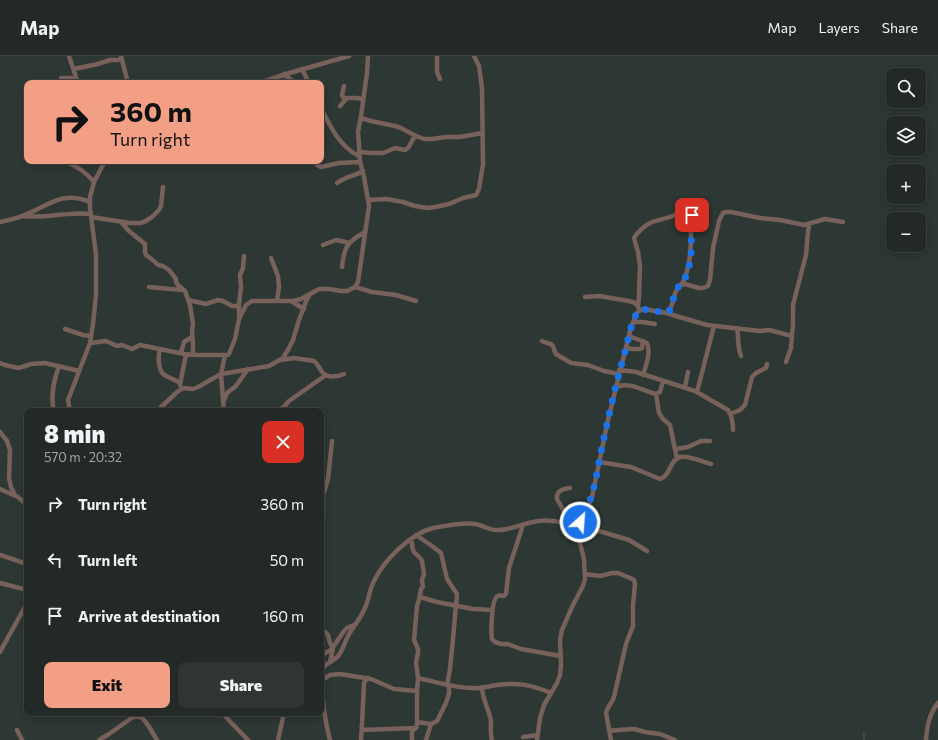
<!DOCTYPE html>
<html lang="en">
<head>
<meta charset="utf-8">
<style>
	:root { --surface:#222926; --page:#2e3532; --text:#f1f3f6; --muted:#a2a6a7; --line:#3f4543; --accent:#f39f85 }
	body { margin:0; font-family:Commissioner,sans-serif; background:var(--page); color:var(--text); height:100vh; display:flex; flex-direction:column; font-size:15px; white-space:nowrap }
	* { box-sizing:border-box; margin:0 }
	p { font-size:13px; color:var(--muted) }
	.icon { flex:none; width:22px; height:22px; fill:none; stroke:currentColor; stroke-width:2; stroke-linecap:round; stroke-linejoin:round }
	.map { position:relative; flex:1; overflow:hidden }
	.panel { position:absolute; left:24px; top:352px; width:300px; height:308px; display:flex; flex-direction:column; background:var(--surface); border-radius:8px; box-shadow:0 2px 10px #0003,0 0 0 1px var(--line) }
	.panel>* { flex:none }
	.top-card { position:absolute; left:24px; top:24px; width:300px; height:84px; border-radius:8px; box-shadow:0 2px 10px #0003,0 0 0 1px var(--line); background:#f39f85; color:#111; overflow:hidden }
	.controls { position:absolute; left:886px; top:12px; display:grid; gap:8px }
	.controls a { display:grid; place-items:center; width:40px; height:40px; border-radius:8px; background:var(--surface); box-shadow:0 2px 10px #0003,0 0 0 1px var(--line); font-size:20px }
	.pin { position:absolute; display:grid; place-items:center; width:34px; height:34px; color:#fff; margin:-17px; border-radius:8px; box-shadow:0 2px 6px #0006 }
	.me { position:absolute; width:44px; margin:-22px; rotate:26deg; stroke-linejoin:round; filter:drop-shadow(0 0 3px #0008) }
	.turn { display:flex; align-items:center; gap:14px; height:84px; padding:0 20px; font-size:18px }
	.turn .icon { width:52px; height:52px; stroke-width:2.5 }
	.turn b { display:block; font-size:28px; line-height:34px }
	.round { display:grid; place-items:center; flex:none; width:42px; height:42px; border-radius:8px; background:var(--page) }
	.overview { display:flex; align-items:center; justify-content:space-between; height:68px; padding:0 20px }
	h1 { font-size:24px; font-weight:800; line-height:30px }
	.action { display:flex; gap:8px; margin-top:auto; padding:8px 20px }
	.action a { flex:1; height:46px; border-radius:8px; background:var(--accent); color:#111; font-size:16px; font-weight:800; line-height:46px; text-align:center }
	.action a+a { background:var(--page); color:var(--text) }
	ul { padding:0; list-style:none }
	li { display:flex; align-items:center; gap:12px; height:56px; padding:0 20px }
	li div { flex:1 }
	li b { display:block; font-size:15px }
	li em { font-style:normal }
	header { display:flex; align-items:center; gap:24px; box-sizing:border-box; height:56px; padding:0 20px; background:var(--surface); border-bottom:1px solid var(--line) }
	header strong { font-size:19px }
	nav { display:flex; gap:22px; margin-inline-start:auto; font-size:14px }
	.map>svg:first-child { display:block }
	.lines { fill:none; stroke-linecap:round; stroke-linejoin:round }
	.stream { stroke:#496059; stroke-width:1 }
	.minor { stroke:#77615a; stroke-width:4.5 }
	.route { stroke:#1a73e8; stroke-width:7; stroke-dasharray:0 12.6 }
</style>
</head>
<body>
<header>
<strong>Map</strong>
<nav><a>Map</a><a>Layers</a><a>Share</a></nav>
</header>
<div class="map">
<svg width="938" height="684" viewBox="0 0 938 684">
	<rect width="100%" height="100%" fill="#2d3733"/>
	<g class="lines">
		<path class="stream" d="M864,677V684"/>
		<path class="minor" d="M69,0L78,27
			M121,0L128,27
			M437,0V16L440,23
			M74,13L98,8L110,4H117L122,3
			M302,13L309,27
			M284,18L295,27
			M61,22H72L78,25
			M129,27L139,25L145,27
			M259,27L286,18L349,0
			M344,30L342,39L345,44
			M340,50L347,42H356L363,43
			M321,52C330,70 340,91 359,100
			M361,62L371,65L395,70L401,72L414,79L424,83H432L446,81H460L482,77
			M359,96L371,97H383L395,92L405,94C412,91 409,85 416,80
			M64,105C77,110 86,116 94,126
			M314,105L317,109L321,111L339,107L360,106
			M337,127C345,121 354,120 363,115
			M368,144L386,143L403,146L415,150L427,152L435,151L449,148L463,142L476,139L479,133L483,108L482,32L479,10L474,0
			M23,160C46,163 68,155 91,158
			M91,161L130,167H140L144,166L152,161L159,154L161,150L163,131
			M0,166C10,164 20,162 29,157C52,147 65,135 90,146
			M121,166L129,175L145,188V196L146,199L154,205L158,209L163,210L169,214L176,223V226L178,229L185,235L190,249L193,268L192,276L193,288V298
			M323,189L336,184L350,187
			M271,202L278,220L279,230L277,245
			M342,211C344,191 347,186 365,176
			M682,228C691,210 691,192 691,173C692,164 693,153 689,145
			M149,231L170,233L184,234
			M355,231L372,236L396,239L416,245
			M585,241L599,240L629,245L635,247L638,251
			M188,244L206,248L218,244L223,245L232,250H239
			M291,245L294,247L304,253
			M638,251L639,239L640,210L638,196L634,182C638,176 644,170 650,167C657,163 679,162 681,152C681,150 681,148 681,146L684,144
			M667,257L676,260L707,269L760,275L769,274L792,280
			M239,261V248L241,231L240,219L243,212L244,200
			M633,266H642L655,268
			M737,272C739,281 737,291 741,300
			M65,273L83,279L91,280
			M629,280L647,287C651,298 646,309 643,319
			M542,285C545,287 551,287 553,290C554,292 554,295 556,298L571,307L588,309L604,315L619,318
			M90,287L106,285L117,290L122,289L132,293L140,289L184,298L198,299H228L229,298L235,283L239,263L246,249L252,245H293L301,243L319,233H329L341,235H347L355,231L358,226L369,150L364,121L360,105L358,76L361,60L367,17L368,0
			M626,292L632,293H641L642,292L643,285
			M160,293C158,299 158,313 163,318C168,322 175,323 180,327
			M181,297L184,286L192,281
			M281,304L294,302L314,305C318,308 319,312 322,316C328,322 337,321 344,318
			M786,306L791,292L792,277L793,270V249L806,199L808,175L810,167
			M0,307L5,309L18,312L22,311L31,308L45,307L79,315
			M619,314L629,315L636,316L695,335L728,354C732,360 733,368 733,374
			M180,329L186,298
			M616,331C630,325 643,335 656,338L660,336L663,325
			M685,331L688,316
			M697,336L714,270
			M656,338L659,357L663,363L670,369L677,403
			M224,344L227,337L236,330L248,313
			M54,355C50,339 54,324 59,310
			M70,355L68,344L90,287L93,268L96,239V198L90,152V141L94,126L105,105
			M157,355L176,337L181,333L184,332L193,333L198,331L221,318L269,310L283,302L289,292L293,284L299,264L307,243L310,238
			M224,355L221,318L225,299
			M275,355L284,351L289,345L326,319
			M730,358L740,354L745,349L752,321L756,317L766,312L767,308
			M0,376L7,385L10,394L9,422L11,431L15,439
			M676,393L688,391L701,385H710
			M599,406L631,411L660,423C671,420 669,404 680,401C688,399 703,406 711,408
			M570,432C562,433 556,435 557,443L571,468
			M0,433L18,441L27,449
			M523,469L509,512L506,538L504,540C502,540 500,539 498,540C491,542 491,577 492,583L495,586L501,588H508L521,593L561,600
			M579,469L629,484L647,495
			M321,475L323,460V439L328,423L332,385
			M416,479L432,490L441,497L447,523L457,538L453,583L450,613L447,629
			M411,483L413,494L414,496L420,502L422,505L424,518L422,524L423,531L421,533L419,544L417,550L415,573L414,584L418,593V597L416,606L418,622L417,635V669L416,672L412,675V684
			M0,499L27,508
			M585,518L600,520L612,517H618L630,522L634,524L635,528L633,549V570L626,588L614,641C612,647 607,651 606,657L611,684
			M0,527L27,534
			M420,541L437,546L473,553L493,554
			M321,572L328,579L330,587L333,592L330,606
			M0,596L27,547
			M321,599L331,594L344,575L347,572L356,568
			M418,622C437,626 454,632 473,632C481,633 489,630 497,629C517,626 532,629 551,637
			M322,624L330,619L340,618L371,623L394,633L417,635
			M482,631C482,643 489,653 491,665C491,671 490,678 492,684
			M222,657L248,684
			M417,666L431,668L437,665L446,647L449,638V630
			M17,674L22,684
			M362,674L416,672
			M609,675L618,674L634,673L645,676L660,678L675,684
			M523,681L538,679
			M99,684L109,678L133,661C136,661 137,660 140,661C146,663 153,678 157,684
			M278,684L284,657
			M330,684C324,661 321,635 323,612C327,606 335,605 339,599C343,593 345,586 348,580C353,571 360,563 364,554C369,545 369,534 374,525C384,504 410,478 433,472C444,470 465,466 475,468C483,469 490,475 498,474C511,474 522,468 533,466C549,462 564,467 578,470
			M361,684L362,668L364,628L365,625L368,622
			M426,684L431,668
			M537,684L540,662L544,649L557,627L560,619L561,607L560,584L562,574L572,551L583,530L585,523L584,503L578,479V471L585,458L592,441L608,364L630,275L636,258L639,255L643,253L667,257C675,250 672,236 680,229L685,228L699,232H703L708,230L710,224L713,192L719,165L723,157L726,156H731L760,162L780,164L804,169L825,163L843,166
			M926,684C927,671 929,658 938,647"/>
	</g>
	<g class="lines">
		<path class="route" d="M580,466C593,445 596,421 601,396C608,362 616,327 626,292C628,284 632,261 639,255C644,251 659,256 665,257L670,254L676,234L679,230L682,228L688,216L691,200L692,159"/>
	</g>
</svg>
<div class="controls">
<a><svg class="icon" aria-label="search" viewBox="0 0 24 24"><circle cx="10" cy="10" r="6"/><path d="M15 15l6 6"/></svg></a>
<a><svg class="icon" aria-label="layers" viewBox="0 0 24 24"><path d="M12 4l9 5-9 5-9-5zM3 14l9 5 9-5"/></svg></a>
<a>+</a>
<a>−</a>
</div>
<div class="pin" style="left:692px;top:159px;background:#d93025"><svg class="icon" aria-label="arrive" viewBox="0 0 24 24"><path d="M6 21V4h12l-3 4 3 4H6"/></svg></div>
<svg class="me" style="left:580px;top:466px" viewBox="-20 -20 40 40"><circle r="17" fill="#1a73e8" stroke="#fff" stroke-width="3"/><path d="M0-11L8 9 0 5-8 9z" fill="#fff"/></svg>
<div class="top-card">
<div class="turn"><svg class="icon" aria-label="right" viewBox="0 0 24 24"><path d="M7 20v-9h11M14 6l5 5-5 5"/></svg><div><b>360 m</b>Turn right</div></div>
</div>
<section class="panel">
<div class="overview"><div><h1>8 min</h1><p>570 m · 20:32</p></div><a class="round" style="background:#d93025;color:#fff"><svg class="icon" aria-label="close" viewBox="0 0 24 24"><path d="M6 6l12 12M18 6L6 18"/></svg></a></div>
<ul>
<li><svg class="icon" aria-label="right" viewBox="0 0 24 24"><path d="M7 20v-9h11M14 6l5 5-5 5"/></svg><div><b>Turn right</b></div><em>360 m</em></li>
<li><svg class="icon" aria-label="left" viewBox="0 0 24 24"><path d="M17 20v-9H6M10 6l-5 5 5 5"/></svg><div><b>Turn left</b></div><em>50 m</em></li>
<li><svg class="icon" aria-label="arrive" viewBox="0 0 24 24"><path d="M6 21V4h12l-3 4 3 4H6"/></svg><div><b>Arrive at destination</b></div><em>160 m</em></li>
</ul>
<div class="action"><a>Exit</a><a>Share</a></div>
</section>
</div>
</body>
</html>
